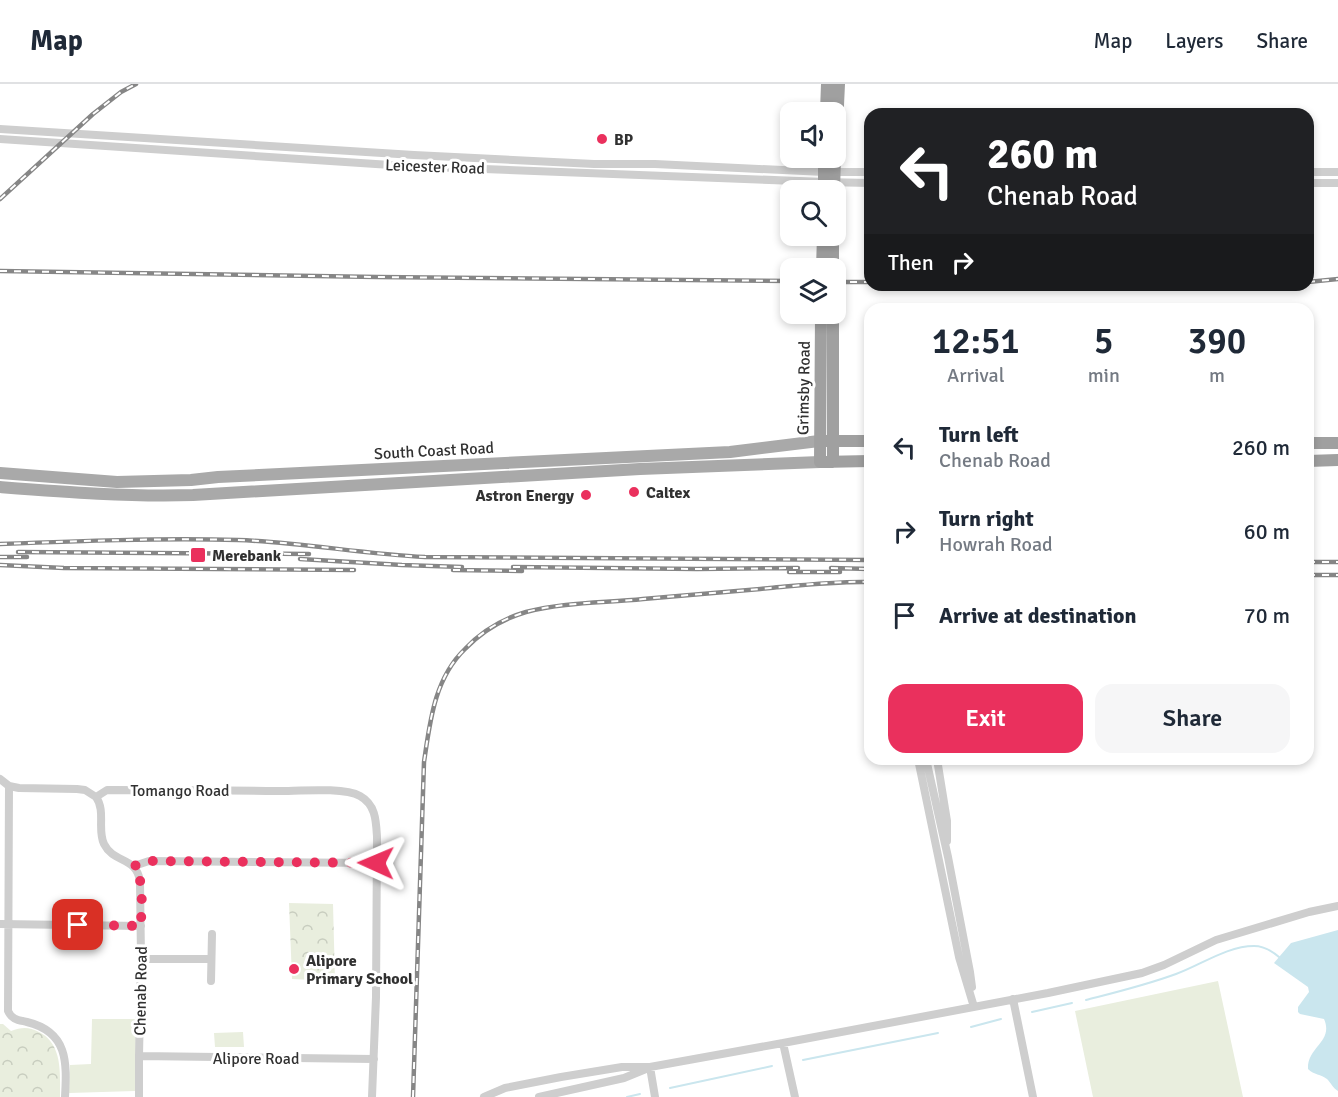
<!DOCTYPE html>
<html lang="en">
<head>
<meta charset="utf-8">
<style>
	:root { --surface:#fff; --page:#f6f6f7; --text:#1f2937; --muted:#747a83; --line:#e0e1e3; --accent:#ea305d }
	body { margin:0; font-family:Signika,sans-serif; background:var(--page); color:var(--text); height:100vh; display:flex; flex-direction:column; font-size:22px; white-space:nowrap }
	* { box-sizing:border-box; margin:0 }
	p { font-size:20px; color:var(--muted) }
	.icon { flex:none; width:33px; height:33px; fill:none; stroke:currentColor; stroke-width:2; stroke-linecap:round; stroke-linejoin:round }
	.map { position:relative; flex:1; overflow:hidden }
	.panel { position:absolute; left:864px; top:219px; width:450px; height:462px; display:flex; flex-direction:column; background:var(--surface); border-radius:18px; box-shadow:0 3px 9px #0003 }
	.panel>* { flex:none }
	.guide { position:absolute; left:864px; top:24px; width:450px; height:183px; border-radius:18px; box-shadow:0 3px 9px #0003; background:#202124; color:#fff; overflow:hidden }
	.tools { position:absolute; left:780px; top:18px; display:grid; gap:12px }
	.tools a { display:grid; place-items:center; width:66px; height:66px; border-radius:12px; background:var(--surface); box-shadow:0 3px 9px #0003; font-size:30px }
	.pin { position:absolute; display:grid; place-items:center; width:51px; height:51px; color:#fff; margin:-26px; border-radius:12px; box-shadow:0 3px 9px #0006 }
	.me { position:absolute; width:66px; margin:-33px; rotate:271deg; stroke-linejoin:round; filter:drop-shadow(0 0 4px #0008) }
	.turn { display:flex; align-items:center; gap:21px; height:126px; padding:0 24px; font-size:27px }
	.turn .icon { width:78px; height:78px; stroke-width:2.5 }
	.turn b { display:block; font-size:42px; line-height:51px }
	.then { display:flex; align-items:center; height:57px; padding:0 24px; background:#0003; gap:12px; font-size:22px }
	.eta { display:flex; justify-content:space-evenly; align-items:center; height:102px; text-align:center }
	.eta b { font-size:36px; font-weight:600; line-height:42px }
	.cta { display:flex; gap:12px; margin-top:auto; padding:12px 24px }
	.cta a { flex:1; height:69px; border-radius:18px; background:var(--accent); color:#fff; font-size:24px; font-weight:600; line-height:69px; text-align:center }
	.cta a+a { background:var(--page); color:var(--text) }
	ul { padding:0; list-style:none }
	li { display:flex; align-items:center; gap:18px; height:84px; padding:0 24px }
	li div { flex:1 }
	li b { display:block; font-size:22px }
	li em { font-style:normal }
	header { display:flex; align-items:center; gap:36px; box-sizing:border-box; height:84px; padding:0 30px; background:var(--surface); border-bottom:2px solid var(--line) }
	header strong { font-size:28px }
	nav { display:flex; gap:33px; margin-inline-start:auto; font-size:21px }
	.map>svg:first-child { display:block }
	.grass { fill:#e9eede }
	.park { fill:url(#park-crowns) }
	.water { fill:#cae6ee }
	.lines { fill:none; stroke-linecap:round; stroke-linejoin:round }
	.stream { stroke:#cae6ee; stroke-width:2 }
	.minor { stroke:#cecece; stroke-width:8 }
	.primary { stroke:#a9a9a9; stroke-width:12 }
	.trunk { stroke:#a0a0a0; stroke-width:12 }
	.rail-casing { stroke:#868686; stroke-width:4.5 }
	.rail { stroke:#fff; stroke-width:2; stroke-dasharray:7; stroke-linecap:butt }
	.route { stroke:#ea305d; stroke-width:10; stroke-dasharray:0 18 }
	.poi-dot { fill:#ea305d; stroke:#fff; stroke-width:2 }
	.labels { text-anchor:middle; stroke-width:6; stroke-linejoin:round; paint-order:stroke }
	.poi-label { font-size:16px; font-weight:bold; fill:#313131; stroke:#fff; text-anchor:start }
	.street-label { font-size:16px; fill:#313131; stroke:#fff }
</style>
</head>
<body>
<header>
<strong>Map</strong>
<nav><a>Map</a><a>Layers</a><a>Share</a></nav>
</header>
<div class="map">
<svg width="1338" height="1013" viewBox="0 0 1338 1013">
	<defs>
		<pattern id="park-crowns" width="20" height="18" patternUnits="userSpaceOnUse" patternTransform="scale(1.5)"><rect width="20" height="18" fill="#e9eede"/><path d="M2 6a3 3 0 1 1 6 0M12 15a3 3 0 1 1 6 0" fill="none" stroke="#c8cdbf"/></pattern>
	</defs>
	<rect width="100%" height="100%" fill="#fff"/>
	<path class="grass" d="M1218,897L1243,1013H1093L1075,927Z
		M92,935H136L135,1007L69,1009L70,981L91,980Z
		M243,948L244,963H215L214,949Z"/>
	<path class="park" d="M289,819L333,820L335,897L292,895Z
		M0,940H3L11,947C22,943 29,943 39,948C63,960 60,990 60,1013H0Z"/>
	<path class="water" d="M1338,846V1007C1333,1004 1331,999 1327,995C1321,990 1314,991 1308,985C1307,963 1334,958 1324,935L1300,930L1298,928V923L1309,908L1308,903L1274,879L1291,859Z"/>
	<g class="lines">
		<path class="stream" d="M1086,916C1117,908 1146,901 1176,890C1201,881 1227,862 1254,862C1264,862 1272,867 1279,873
			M1032,928L1072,919
			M971,943L1001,935
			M803,976L938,949
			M670,1004L772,982
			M627,1013L640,1010"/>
		<path class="minor" d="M0,45L414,71L594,80H655L824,88H870
			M0,55L406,82L824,98L870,99
			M1308,88H1338
			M1308,99H1338
			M918,675L959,873L974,923
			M926,675L948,773L970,888L972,903
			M937,675L947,737V757
			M0,695L9,702L19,704L77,705L85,706L96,713L107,706C164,706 221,706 278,707C298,707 344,703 360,712C376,721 376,737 377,753L376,913L372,1013
			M9,702L8,927C12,936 19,936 27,938C68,948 67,978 65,1013
			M96,713C106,727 97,746 104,760C114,780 136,772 140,797L141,875L139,972V1013
			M134,782L149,777L376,779
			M0,840L141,842
			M141,875H210
			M211,897L212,850
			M1013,915L1033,1013
			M783,959L795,1013
			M139,972L374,975
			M650,983L655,1013
			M484,1013L505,1004L561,993L622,983H650L783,959L1048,909L1142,889L1164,881L1216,856L1309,828L1338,822
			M539,1013L624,994L646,985"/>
		<path class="primary" d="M0,389L117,398L191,396L218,393L730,368L819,357
			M0,403C65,408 129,413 193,411L640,385L820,378"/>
		<path class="trunk" d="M826,28L827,0
			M836,63L839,0
			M824,106V74
			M834,106L835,74
			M822,184L823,152
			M833,184V152
			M821,230L820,378L870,377
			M833,230V378
			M826,357H870
			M1308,359H1338
			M1308,377L1338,376"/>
		<defs>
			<path id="rail" d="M0,115L93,30L121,8L136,0
				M0,187L377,193L790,197
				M836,198H870
				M1308,198L1338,195
				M0,460C79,457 159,454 238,456C300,458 362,470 425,473L870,476
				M18,468L309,470
				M0,473H27
				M300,475L402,481L462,483
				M1308,478H1338
				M0,481L64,484L354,486
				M513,483L697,485L798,484
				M831,484L870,485
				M453,486L522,487
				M789,488H840
				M1308,491H1338
				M413,1013L424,678C430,638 434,595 465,565C482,547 502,535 526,528C564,518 605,519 643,515C686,511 728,508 770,504C803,501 837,497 870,498"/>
		</defs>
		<use href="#rail" class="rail-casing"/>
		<use href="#rail" class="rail"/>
	</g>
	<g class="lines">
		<path class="route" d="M78,841L141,842C141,822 145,798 134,782L149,777L376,779"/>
	</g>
	<g class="poi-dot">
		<circle cx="602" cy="55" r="6"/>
		<circle cx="634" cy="408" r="6"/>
		<circle cx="586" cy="411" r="6"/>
		<rect x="190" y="463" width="16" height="16" rx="3"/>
		<circle cx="294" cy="885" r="6"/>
	</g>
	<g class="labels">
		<g class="poi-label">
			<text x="614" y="61">BP</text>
			<text x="646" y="414">Caltex</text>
			<text x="574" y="417" text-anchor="end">Astron Energy</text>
			<text x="212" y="477">Merebank</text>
			<text x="306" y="882">Alipore<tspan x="306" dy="18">Primary School</tspan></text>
		</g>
		<g class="street-label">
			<text transform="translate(435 82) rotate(2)" y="6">Leicester Road</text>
			<text transform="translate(803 304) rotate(-89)" y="6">Grimsby Road</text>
			<text transform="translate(434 366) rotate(-3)" y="6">South Coast Road</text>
			<text x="180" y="712">Tomango Road</text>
			<text transform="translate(140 907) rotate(-89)" y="6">Chenab Road</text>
			<text x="256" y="980">Alipore Road</text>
		</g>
	</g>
</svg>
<div class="tools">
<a><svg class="icon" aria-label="sound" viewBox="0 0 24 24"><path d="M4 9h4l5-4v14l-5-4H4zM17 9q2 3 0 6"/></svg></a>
<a><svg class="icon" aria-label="search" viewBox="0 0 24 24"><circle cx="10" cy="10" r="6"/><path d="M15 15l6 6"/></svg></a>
<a><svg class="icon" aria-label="layers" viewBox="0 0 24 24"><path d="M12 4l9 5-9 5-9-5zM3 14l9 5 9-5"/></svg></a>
</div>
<div class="pin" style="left:78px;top:841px;background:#d93025"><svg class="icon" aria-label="arrive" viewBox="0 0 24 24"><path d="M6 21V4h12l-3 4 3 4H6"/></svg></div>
<svg class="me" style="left:376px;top:779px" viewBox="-20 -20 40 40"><path d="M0-17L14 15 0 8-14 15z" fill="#ea305d" stroke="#fff" stroke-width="4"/></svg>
<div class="guide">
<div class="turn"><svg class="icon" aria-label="left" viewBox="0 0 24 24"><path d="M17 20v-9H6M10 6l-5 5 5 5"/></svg><div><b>260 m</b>Chenab Road</div></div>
<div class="then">Then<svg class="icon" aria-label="right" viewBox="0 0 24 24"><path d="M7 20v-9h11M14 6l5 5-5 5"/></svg></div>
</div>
<section class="panel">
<div class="eta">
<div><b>12:51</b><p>Arrival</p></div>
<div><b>5</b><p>min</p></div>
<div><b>390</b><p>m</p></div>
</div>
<ul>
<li><svg class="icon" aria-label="left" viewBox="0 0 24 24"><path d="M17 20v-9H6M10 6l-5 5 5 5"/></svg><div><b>Turn left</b><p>Chenab Road</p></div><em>260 m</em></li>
<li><svg class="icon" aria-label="right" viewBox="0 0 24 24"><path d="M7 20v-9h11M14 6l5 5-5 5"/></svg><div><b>Turn right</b><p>Howrah Road</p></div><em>60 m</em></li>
<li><svg class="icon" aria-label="arrive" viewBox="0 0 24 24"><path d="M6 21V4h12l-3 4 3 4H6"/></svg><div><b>Arrive at destination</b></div><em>70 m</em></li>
</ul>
<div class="cta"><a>Exit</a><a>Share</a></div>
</section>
</div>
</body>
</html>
